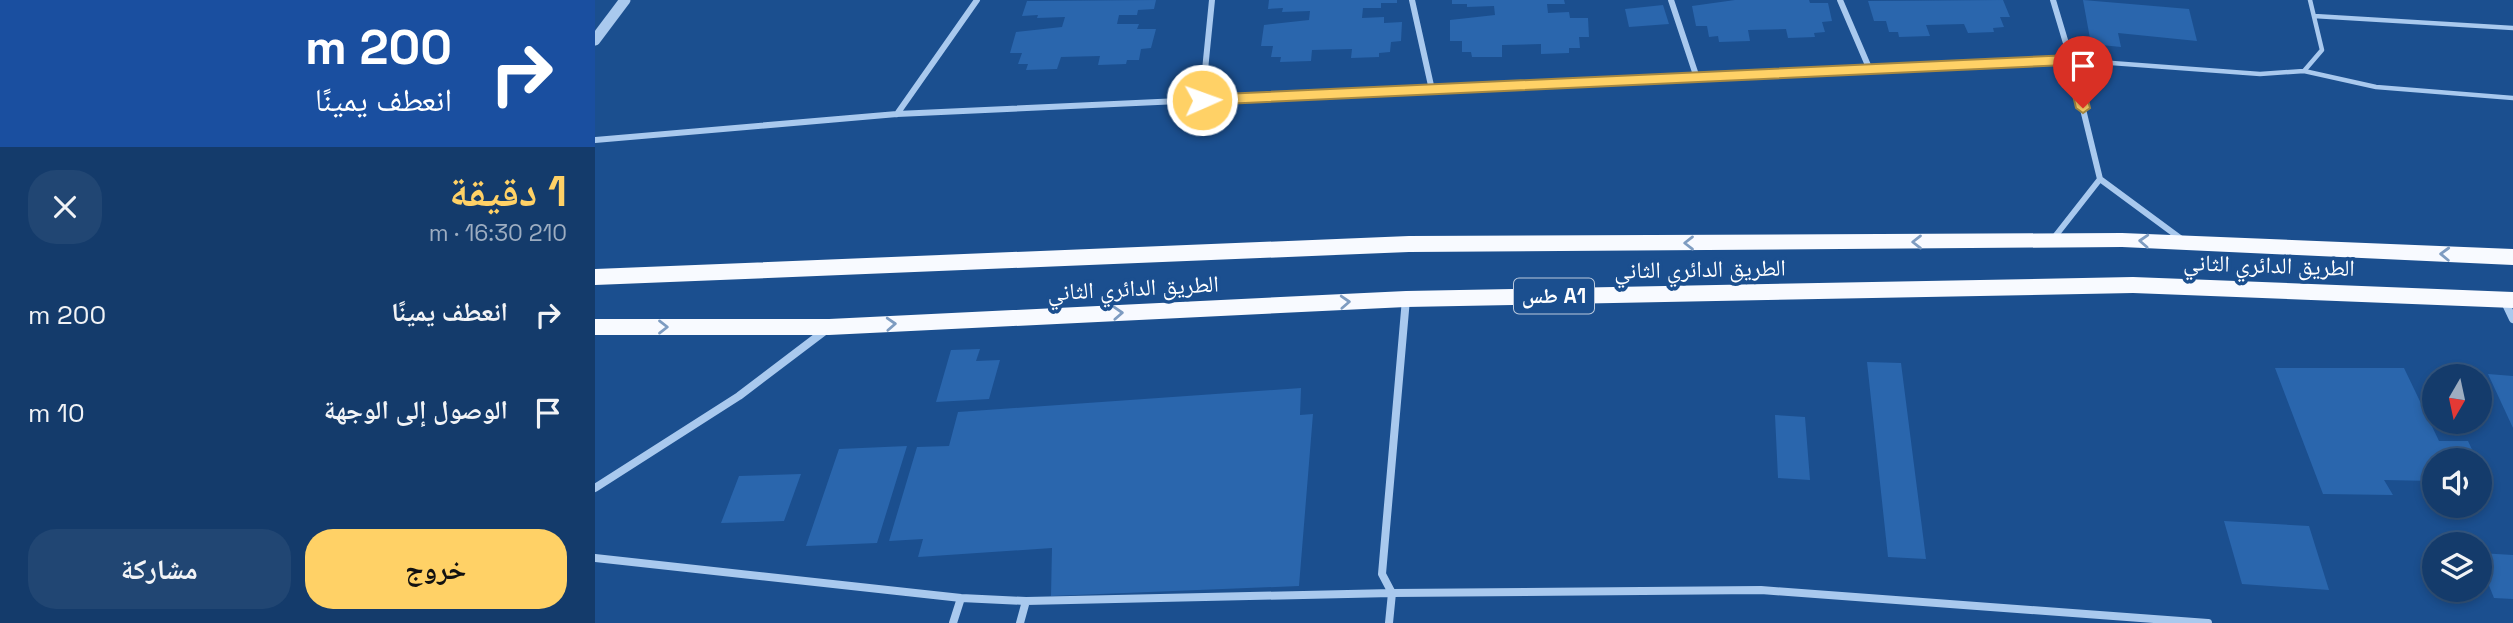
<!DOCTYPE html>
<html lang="ar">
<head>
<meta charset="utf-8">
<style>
	:root { --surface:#143b6b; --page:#214673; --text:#f1f3f6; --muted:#9dadc1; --line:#33557e; --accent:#ffd166 }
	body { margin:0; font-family:"Space Grotesk","Noto Naskh Arabic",sans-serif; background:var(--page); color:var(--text); direction:rtl; height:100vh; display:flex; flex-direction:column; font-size:26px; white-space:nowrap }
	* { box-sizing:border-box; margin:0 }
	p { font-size:23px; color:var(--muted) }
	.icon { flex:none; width:38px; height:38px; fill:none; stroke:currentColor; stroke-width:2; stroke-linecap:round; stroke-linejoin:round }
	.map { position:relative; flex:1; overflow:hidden; direction:ltr }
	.sheet { display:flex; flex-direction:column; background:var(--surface); width:595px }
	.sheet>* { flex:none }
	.guide { background:#1a4fa0; color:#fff; overflow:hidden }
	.needle { width:46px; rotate:189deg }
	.controls { position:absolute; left:1827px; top:364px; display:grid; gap:14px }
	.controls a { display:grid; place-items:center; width:70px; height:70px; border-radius:50%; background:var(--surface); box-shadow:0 4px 10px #0003,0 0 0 2px var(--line); font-size:35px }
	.pin { position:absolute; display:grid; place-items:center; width:60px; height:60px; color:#fff; margin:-72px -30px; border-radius:50% 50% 50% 0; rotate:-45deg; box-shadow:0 0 7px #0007 }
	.pin .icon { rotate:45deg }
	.me { position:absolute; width:77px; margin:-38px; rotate:88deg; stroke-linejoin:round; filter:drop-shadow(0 0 5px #0008) }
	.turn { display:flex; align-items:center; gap:24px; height:147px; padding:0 28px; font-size:32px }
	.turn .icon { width:91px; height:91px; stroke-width:2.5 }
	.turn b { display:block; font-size:49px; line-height:60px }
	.round { display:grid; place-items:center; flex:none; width:74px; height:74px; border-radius:28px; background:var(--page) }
	.summary { display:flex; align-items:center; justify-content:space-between; height:119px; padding:0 28px }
	h1 { font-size:42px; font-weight:700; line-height:52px; color:var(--accent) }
	.button { display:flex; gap:14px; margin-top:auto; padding:14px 28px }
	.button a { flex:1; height:80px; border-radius:28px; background:var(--accent); color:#111; font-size:28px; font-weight:700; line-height:80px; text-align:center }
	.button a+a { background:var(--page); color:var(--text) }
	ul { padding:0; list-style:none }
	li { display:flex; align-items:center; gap:21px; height:98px; padding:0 28px }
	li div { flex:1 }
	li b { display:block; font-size:26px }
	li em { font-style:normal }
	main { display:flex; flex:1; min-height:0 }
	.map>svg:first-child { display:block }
	.building { fill:#2a66ad }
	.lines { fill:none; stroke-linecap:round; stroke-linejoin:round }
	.service { stroke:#a9c9ee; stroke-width:4.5 }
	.minor-far1 { stroke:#a9c9ee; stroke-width:6 }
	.minor { stroke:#a9c9ee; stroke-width:8 }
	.tertiary { stroke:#a9c9ee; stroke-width:11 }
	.trunk { fill:#f8faff; fill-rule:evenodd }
	.oneway { stroke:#7e9cc1 }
	.route { fill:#ffd166; stroke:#a68842; stroke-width:2 }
	.labels { text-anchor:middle; stroke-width:7; stroke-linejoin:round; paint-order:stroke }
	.shield { fill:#1b4f8f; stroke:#bbcadd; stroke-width:2 }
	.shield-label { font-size:21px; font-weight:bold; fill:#fff }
	.street-label { font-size:23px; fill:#fff; stroke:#1b4f8f }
</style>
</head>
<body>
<main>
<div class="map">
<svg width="1918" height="623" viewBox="0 0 1918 623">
	<rect width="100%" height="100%" fill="#1b4f8f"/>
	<path class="building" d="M561,0L559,9L543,10L542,15H524L522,24H544L542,29H561L556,48L546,49L544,60H532L531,64L503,65L505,56L466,57L462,69L431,70L433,64H423L427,53H415L421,32L467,27L470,17L442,18L443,15L427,16L432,1Z
		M674,0H802V3H786V8H768L767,18L789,17V23L807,22L806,41L796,42L795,52L784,53V57L756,58L757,49L717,50L716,61L685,62L686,57H676L678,46H666L669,25L714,20L715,11L687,12L688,8L673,9Z
		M857,0H969L970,4H952L953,13L974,12L975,18H993L994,37H984L985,48H974V53L946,54V44L907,45V57H877L876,52H867V41H855V20L900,15L899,6L872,7V4H857Z
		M1140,0H1214L1215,3H1233L1237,21L1227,22L1230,32L1219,33L1220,37L1193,38L1191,29L1153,30L1155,41L1124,42L1123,36L1114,37L1112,26H1101L1097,6Z
		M1408,0L1415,17H1405L1409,27L1398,28L1399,32L1373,33L1369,24L1331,25L1335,36L1304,37L1303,32H1294L1291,21H1279L1273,1Z
		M1488,0L1594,9L1602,41L1523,33L1526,47L1496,44Z
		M1068,5L1074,24L1034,27L1030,9Z
		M385,349L381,361L405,360L394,399L341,402L356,350Z
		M1272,362L1306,363L1331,559L1293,557Z
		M1680,368H1809L1844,441H1873L1882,460H1839V481L1789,480L1798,495L1728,494Z
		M1893,374L1918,376V428Z
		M706,388L705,415L718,414L704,586L456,596L457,548L323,557L328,539L294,541L322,447L354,446L363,412Z
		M1180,415L1210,417L1215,480L1183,478Z
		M312,446L282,543L211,546L244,449Z
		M206,474L189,521L126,523L144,476Z
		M1629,521L1714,526L1734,590L1647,584Z
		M1885,553L1918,555V599L1899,598L1885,563Z"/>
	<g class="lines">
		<path class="service" d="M1719,16L1918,28
			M1476,60L1665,74L1709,71L1727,50L1715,0
			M1709,71L1781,87L1918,98"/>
		<path class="minor-far1" d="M817,0L837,90
			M1076,0L1102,78
			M1245,0L1275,70
			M1458,0L1476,60L1505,179L1589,241
			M607,100L617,0
			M302,114L382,0
			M0,140L302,114L1476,60
			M1458,239L1505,179"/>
		<path class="minor" d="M1909,300L1918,319
			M0,488L144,396L231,330
			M0,558L366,598L431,601L797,593L1166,590L1613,623
			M358,623L366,598
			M425,623L431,601
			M794,623L797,593L787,574L811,299"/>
		<path class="tertiary" d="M0,40L30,0"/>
		<path class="trunk" d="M1527,233L1918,249V265L1527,247L814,252L0,285V269L814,236Z
			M1538,277L1918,292V308L1538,293L811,307L234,335H0V319H234L811,291Z"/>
	</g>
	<defs><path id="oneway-chevron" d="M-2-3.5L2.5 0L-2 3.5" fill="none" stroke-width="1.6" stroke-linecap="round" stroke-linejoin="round" transform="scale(1.75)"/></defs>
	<g class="oneway">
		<use href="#oneway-chevron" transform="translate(1549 241) rotate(-177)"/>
		<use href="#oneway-chevron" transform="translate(1322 242) rotate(180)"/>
		<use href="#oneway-chevron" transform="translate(1094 243) rotate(180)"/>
		<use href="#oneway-chevron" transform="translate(1850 254) rotate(-178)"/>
		<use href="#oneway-chevron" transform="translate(750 302) rotate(-3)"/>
		<use href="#oneway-chevron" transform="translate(523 313) rotate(-3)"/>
		<use href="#oneway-chevron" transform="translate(296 324) rotate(-3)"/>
		<use href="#oneway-chevron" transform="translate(68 327)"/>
	</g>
	<path class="route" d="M1476,55L1483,60L1495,108L1488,113L1481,108L1471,65L607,105L600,100L607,95Z"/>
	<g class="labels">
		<rect class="shield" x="919" y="278.5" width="80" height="35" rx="5"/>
		<g class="shield-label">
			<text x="959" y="303">طس A1</text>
		</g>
		<g class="street-label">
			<text transform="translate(1674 265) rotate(2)" y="8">الطريق الدائري الثاني</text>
			<text transform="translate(1105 269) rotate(-1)" y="8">الطريق الدائري الثاني</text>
			<text transform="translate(538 288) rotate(-3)" y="8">الطريق الدائري الثاني</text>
		</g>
	</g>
</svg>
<div class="controls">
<a><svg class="needle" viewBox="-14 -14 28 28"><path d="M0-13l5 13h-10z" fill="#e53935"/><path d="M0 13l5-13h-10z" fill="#9dadc1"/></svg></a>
<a><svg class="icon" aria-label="sound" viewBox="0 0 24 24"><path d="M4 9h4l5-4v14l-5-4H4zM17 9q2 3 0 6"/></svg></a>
<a><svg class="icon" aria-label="layers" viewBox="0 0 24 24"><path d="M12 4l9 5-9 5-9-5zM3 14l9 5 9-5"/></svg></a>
</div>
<div class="pin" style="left:1488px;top:108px;background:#d93025"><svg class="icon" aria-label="arrive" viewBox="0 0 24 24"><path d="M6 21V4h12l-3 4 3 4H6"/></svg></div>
<svg class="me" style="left:607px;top:100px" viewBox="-20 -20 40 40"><circle r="17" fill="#ffd166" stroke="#fff" stroke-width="3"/><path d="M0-11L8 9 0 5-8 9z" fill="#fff"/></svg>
</div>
<section class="sheet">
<div class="guide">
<div class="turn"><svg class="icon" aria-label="right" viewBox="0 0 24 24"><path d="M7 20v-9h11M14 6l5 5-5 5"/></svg><div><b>200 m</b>انعطف يمينًا</div></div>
</div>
<div class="summary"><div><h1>1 دقيقة</h1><p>210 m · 16:30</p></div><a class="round"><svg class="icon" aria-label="close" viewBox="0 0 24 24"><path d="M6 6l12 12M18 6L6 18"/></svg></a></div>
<ul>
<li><svg class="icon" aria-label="right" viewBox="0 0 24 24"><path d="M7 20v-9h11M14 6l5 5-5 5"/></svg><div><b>انعطف يمينًا</b></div><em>200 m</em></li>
<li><svg class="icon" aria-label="arrive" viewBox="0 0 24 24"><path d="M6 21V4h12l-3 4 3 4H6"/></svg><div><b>الوصول إلى الوجهة</b></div><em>10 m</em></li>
</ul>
<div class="button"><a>خروج</a><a>مشاركة</a></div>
</section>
</main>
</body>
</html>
